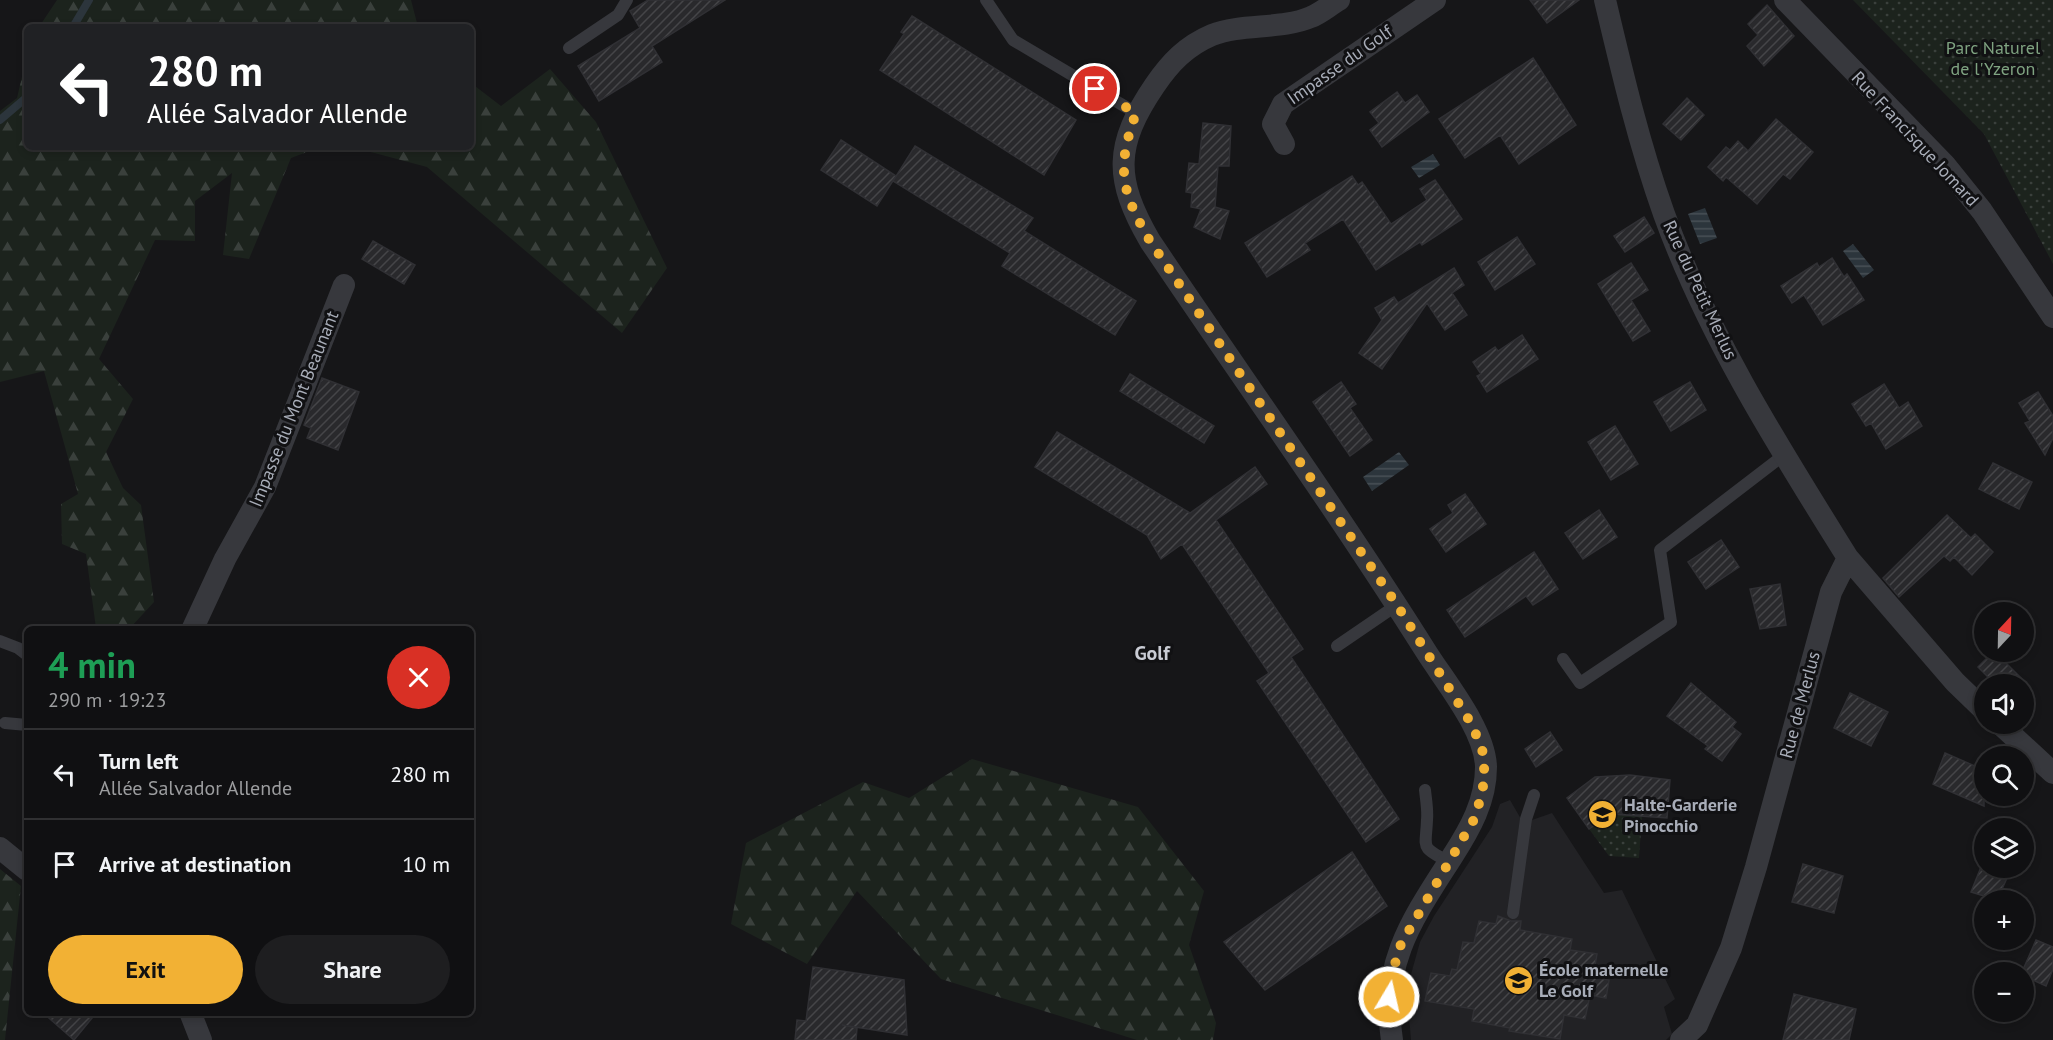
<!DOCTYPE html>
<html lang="en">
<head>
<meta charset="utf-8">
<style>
	:root { --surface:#101012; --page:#1e1e20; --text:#f1f3f6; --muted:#9c9d9f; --line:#303032; --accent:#f2b134 }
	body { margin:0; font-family:"PT Sans",sans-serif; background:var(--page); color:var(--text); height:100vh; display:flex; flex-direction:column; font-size:22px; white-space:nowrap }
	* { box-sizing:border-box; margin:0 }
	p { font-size:20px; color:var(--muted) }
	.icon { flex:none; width:33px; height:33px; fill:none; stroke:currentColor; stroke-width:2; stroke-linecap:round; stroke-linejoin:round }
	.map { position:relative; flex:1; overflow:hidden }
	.details { position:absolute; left:24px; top:626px; width:450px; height:390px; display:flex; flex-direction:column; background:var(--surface); border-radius:9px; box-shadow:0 3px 9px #0003,0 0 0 2px var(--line) }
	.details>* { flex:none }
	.banner { position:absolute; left:24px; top:24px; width:450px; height:126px; border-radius:9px; box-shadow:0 3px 9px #0003,0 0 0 2px var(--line); background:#202124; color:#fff; overflow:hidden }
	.needle { width:39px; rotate:22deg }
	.tools { position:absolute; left:1974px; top:602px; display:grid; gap:12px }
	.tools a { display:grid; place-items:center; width:60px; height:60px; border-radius:50%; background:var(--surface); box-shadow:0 3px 9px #0003,0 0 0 2px var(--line); font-size:30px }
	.pin { position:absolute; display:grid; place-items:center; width:51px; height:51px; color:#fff; margin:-26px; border:3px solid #fff; border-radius:50%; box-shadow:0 2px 6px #0007 }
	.me { position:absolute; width:66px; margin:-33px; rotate:9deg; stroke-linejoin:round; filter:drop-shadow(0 0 4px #0008) }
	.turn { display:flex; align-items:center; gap:21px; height:126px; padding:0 24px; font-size:27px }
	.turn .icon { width:78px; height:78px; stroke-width:2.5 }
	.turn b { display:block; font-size:42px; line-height:51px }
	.round { display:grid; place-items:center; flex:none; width:63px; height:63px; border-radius:32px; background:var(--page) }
	.overview { display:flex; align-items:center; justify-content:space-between; height:102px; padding:0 24px }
	h1 { font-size:36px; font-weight:800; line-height:45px; color:#1e9e55 }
	.cta { display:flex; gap:12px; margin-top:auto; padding:12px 24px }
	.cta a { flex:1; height:69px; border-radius:36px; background:var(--accent); color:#111; font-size:24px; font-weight:800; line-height:69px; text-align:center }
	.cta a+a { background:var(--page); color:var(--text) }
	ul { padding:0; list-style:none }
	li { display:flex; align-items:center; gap:18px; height:90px; padding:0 24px; border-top:2px solid var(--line) }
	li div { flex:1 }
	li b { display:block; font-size:22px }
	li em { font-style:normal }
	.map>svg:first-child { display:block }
	.built { fill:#222225 }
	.forest { fill:url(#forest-firs) }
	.park { fill:url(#park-dots) }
	.water { fill:url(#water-rules) }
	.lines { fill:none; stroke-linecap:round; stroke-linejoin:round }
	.stream { stroke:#2c353c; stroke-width:8 }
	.building { fill:url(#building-hatch); stroke:#303034; stroke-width:1.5 }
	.lane { stroke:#37383d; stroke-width:12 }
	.street { stroke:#37383d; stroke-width:22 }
	.route { stroke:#f2b134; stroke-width:10; stroke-dasharray:0 18 }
	.labels { text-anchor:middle; stroke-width:6; stroke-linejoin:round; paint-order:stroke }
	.park-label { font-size:18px; fill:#7fa381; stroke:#111113 }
	.street-label { font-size:18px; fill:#a8adb8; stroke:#111113 }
	.poi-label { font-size:18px; font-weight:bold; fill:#a8adb8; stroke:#111113; text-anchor:start }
	.neighbourhood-label { font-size:20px; font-weight:bold; fill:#c9ccd4; stroke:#111113 }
</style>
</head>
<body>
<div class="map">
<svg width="2053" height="1040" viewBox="0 0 2053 1040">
	<defs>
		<pattern id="forest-firs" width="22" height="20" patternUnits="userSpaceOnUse" patternTransform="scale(1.5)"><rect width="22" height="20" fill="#1c231d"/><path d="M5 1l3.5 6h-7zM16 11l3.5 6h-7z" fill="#3a403c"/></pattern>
		<pattern id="park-dots" width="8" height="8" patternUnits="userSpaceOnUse" patternTransform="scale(1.5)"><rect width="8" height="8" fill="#1c231d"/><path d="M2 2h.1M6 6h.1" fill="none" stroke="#3a403c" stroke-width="1.8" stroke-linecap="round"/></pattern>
		<pattern id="water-rules" width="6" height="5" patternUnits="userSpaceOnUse" patternTransform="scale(1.5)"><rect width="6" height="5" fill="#2c353c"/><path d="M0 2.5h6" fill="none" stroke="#485056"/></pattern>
		<pattern id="building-hatch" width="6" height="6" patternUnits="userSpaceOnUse" patternTransform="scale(1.5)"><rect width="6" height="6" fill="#29292c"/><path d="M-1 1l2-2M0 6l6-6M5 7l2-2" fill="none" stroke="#454548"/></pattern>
	</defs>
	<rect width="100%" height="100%" fill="#161618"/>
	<path class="built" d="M1510,800L1521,819L1532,820L1552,813L1604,893L1622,890L1675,999L1664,1007L1672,1034L1666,1040H1411L1408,1003L1410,978L1420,942L1434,916L1492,827L1500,804Z"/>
	<path class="forest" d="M57,0H411L418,27H39Z
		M27,55V147H320L291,158L249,259L223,255L232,173L195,201V241L155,240L99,359L133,399L106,452L123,488L141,505L154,602L130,628H96L86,554L62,544L61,504L78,494L44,371L0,382V111L17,98Z
		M550,69L596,122L667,268L622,333L427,167L352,147H471V83L501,106Z
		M972,759L1138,807L1204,891L1189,945L1216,1023L1213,1040H1137L941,979L857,891L807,964L731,924L746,843L863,782L909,798Z
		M0,869L21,886L5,1040H0Z"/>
	<path class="park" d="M1853,0H2053V264L1984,134Z
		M1609,807L1616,814L1642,816L1639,858L1609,856L1589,829L1608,816Z"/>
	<path class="water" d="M1433,154L1440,165L1419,178L1411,167Z
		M1705,208L1717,238L1700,244L1688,214Z
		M1853,244L1874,270L1863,278L1843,251Z
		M1399,452L1409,465L1372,491L1363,477Z"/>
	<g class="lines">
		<path class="stream" d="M73,27L89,0
			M0,120L27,97"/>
	</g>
	<path class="building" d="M648,0H725L652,46L662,62L599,101L578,66L640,28L630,11Z
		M1530,0H1579L1547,23Z
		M1767,5L1794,36L1764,66L1747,46L1758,35L1748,24Z
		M912,16L1076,120L1044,175L880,70L904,34L901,32Z
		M1533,58L1576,125L1519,164L1500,135L1465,158L1439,119Z
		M1397,92L1405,103L1417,95L1429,112L1382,147L1370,130L1379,123L1370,112Z
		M1687,98L1704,115L1681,140L1663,124Z
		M1776,119L1813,152L1790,179L1783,174L1757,204L1726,177L1723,181L1708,167L1726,147L1730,150L1738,141L1748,151Z
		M1203,123L1231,126L1229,166H1218L1215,207L1229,211L1220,239L1194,227L1201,209L1191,207L1192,193L1186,192L1189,163L1199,164Z
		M841,140L896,176L877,206L821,170Z
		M915,146L1033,218L1024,231L1136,301L1115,335L1002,266L1010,253L893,181Z
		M1352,176L1358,185L1362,182L1391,224L1427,200L1420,189L1435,180L1462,219L1422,245L1420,242L1376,270L1343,219L1305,243L1310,250L1267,277L1245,243Z
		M1644,217L1654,233L1625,252L1614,236Z
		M1517,237L1535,264L1495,290L1478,262Z
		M373,241L415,265L404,284L362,259Z
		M1832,258L1844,277L1847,274L1864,300L1823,325L1804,295L1792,303L1781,286L1817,263L1819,267Z
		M1631,263L1648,290L1631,300L1650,331L1633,341L1598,284Z
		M1454,268L1464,285L1452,293L1467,315L1445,330L1427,303L1382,369L1359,353L1382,320L1375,308L1394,297L1398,303Z
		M1522,335L1538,359L1487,392L1477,376L1481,374L1473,362L1495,347L1498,351Z
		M1130,374L1214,426L1204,443L1120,391Z
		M322,378L359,392L338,450L307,438L311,428L304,425Z
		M1341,382L1356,404L1350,408L1372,440L1350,456L1313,402Z
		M1690,382L1706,410L1671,431L1654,402Z
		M1884,384L1899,408L1908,402L1922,426L1886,449L1871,423L1866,426L1852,404Z
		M2038,392L2053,416V438L2045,455L2025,423L2030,421L2019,403Z
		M1615,426L1638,464L1611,480L1588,442Z
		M1057,432L1190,513L1255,467L1267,484L1216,520L1303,649L1291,657L1399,819L1366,842L1257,681L1269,673L1182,544L1161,559L1147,535L1035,467Z
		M1993,463L2032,482L2019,509L1979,489Z
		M1465,494L1486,524L1446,552L1430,529L1453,513L1448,505Z
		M1599,510L1617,537L1583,559L1565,533Z
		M1947,515L1971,538L1975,534L1993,552L1972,575L1954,557L1950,561L1944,556L1899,597L1883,578Z
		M1721,540L1739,567L1706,589L1688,562Z
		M1534,552L1558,589L1533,605L1526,596L1465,637L1447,610Z
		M1780,584L1786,625L1760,629L1750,589Z
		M1994,651L2027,684H1995L1978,667Z
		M1691,683L1736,722L1732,727L1741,734L1722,761L1705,749L1708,746L1667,716Z
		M1850,693L1888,712L1871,746L1834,728Z
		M1550,732L1562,750L1536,767L1525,749Z
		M1945,753L1984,770V806L1933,784Z
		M1630,775L1670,780L1667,818L1611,814L1589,829L1567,798L1595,777Z
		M1352,852L1387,906L1265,990L1224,942Z
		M1803,864L1843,876L1834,913L1792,902Z
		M1981,867H2012L1997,900L1971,892Z
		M1498,916L1511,921H1521L1520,930L1572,939L1570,950L1597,954L1593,977L1609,980L1606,998L1590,995L1585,1019L1564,1015L1560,1039L1509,1031L1510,1028L1472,1021L1474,1009L1425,1001L1431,973L1450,976L1452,969L1457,970L1463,942L1474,943L1479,921L1496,924Z
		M2036,940L2053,947V969L2046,986L2024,976L2022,972Z
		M813,967L904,980L907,1035L842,1025L857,1028L856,1040H795L797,1020L806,1021Z
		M1794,994L1856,1009L1849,1040H1783Z
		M42,1012H97L74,1040Z"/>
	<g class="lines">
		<path class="lane" d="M986,0L1013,40L1136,113
			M569,48L618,15L627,0
			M0,641L18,648L27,655
			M1337,646L1397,605
			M1563,659L1580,683L1671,622L1660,550L1784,455
			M5,723L27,725
			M1425,790C1426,800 1428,810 1427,820C1426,849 1419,846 1449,862
			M1513,913L1526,819L1534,795"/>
		<path class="street" d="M1339,0C1330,5 1321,13 1311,17C1281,30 1242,23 1212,35C1186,46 1170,63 1155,85C1114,145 1114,179 1150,241C1242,378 1339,513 1427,653C1446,683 1485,730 1486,767C1486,801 1470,829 1452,857C1413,918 1380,963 1392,1040
			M1605,0C1622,72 1639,144 1664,214C1708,336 1780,449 1848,558
			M1785,0L1945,165L1982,211L2053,317
			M1284,144L1273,124L1283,104L1435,0
			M193,628L225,559L265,487L344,285
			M1999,723L2053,773
			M0,848L27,870
			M190,1012L201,1040
			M1681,1040L1697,1025L1731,948L1756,867L1831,592L1848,558L1955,682L1984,710"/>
	</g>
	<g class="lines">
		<path class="route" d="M1095,89L1136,113C1116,169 1121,191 1150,241L1397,605L1469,720L1482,747L1485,778L1476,816L1401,944L1392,974L1389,997"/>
	</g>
	<defs>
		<symbol id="school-disc" viewBox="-11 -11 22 22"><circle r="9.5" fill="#f2b134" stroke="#111113"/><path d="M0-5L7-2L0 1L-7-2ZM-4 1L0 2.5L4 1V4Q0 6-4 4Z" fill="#111"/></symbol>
	</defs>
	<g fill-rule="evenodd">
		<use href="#school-disc" x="1586" y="798" width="33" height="33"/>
		<use href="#school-disc" x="1502" y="964" width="33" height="33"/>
	</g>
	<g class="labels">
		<g class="park-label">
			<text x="1993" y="54">Parc Naturel<tspan x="1993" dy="21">de l'Yzeron</tspan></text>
		</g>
		<g class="street-label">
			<text transform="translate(1340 65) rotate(-35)" y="6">Impasse du Golf</text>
			<text transform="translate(1915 139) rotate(47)" y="6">Rue Francisque Jomard</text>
			<text transform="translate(1700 290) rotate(65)" y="6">Rue du Petit Merlus</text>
			<text transform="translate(294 409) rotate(-68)" y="6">Impasse du Mont Beaunant</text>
			<text transform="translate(1800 705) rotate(-75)" y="6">Rue de Merlus</text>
		</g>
		<g class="poi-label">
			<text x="1624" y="811">Halte-Garderie<tspan x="1624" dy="21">Pinocchio</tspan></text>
			<text x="1539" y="976">École maternelle<tspan x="1539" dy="21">Le Golf</tspan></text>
		</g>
		<g class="neighbourhood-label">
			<text x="1152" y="660">Golf</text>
		</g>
	</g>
</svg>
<div class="tools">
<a><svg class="needle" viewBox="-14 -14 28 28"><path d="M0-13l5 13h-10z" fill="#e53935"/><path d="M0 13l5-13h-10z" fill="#9c9d9f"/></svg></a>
<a><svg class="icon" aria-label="sound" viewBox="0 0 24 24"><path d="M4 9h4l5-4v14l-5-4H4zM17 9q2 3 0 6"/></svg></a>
<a><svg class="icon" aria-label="search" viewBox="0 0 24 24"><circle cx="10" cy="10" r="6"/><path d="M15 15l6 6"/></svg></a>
<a><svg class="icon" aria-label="layers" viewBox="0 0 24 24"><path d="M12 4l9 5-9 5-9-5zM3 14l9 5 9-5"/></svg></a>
<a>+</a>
<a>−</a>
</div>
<div class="pin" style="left:1095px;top:89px;background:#d93025"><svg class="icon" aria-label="arrive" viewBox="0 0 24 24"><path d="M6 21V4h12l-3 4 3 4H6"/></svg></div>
<svg class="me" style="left:1389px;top:997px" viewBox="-20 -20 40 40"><circle r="17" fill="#f2b134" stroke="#fff" stroke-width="3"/><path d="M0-11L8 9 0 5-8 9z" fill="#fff"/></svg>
<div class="banner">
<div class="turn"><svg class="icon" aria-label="left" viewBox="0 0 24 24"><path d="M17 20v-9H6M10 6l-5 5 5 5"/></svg><div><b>280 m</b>Allée Salvador Allende</div></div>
</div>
<section class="details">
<div class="overview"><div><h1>4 min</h1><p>290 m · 19:23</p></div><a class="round" style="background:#d93025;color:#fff"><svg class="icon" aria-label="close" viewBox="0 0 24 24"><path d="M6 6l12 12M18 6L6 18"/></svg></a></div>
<ul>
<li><svg class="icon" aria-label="left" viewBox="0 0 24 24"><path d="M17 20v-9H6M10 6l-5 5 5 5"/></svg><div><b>Turn left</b><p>Allée Salvador Allende</p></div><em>280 m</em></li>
<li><svg class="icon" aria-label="arrive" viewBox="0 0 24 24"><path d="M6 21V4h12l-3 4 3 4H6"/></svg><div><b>Arrive at destination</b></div><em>10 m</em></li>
</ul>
<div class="cta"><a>Exit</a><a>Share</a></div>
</section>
</div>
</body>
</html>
